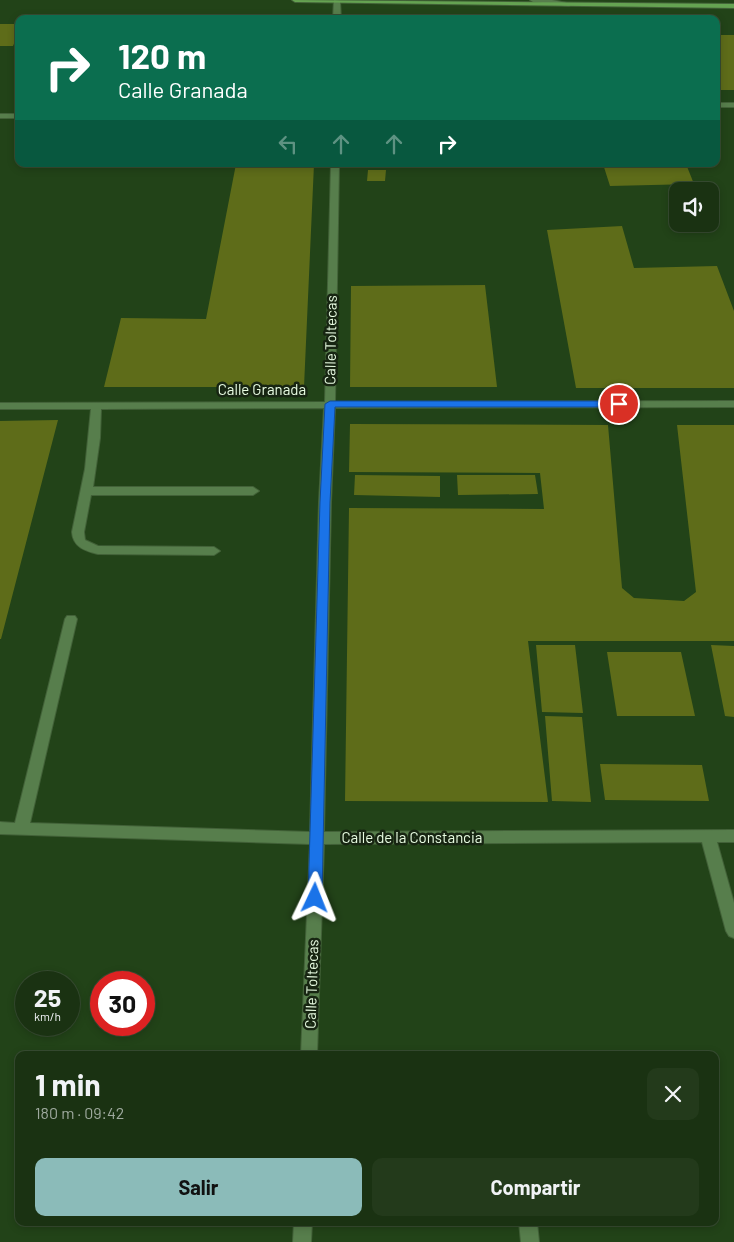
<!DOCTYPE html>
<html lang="es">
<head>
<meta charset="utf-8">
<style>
	:root { --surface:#1a3212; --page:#233a1b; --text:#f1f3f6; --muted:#9faa9f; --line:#384d32; --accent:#8bbbb9 }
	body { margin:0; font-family:Barlow,sans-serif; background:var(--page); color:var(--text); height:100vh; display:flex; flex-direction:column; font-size:19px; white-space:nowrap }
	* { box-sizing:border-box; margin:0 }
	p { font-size:16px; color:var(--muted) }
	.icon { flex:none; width:28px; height:28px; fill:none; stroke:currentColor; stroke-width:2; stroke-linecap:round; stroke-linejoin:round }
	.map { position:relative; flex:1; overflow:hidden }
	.side { position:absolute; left:15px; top:1051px; width:704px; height:175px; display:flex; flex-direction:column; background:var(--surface); border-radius:10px; box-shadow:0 2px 8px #0003,0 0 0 1px var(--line) }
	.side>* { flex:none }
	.top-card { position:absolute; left:15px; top:15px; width:705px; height:152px; border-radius:10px; box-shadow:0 2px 8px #0003,0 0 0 1px var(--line); background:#0b6e4f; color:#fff; overflow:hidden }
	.tools { position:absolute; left:669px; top:182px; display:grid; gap:10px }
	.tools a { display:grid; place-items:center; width:50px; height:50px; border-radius:10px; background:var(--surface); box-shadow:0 2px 8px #0003,0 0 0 1px var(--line); font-size:25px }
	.speed { position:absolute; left:15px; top:971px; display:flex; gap:10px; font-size:25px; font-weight:700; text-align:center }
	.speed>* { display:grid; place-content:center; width:65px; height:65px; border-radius:50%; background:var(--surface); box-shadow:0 2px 8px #0003,0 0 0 1px var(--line); line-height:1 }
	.speed small { font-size:12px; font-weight:400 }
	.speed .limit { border:8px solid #d22; background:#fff; color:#111 }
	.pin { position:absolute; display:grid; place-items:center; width:42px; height:42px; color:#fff; margin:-21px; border:2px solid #fff; border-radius:50%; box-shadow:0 1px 5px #0007 }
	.me { position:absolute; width:55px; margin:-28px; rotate:2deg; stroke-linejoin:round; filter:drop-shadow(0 0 4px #0008) }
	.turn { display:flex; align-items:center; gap:18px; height:105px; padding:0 20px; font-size:22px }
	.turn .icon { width:65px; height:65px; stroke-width:2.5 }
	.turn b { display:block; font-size:35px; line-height:42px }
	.lanes { display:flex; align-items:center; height:48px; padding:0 20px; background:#0003; justify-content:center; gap:25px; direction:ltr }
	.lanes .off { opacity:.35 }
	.round { display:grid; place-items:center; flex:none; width:52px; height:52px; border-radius:10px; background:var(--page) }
	.headline { display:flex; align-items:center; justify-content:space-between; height:85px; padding:0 20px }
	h1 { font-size:30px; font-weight:700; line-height:38px }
	.button { display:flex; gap:10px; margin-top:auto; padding:10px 20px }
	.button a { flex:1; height:58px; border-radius:10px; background:var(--accent); color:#111; font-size:20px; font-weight:700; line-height:58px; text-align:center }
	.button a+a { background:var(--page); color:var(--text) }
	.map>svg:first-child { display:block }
	.building { fill:#5e6c19 }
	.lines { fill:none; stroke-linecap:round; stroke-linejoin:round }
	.service-casing { stroke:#426138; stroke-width:2 }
	.minor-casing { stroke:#426138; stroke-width:2 }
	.tertiary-casing { stroke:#426138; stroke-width:2 }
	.secondary-casing { stroke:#426138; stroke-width:2 }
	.service { fill:#577e4c; fill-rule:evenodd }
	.minor { fill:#577e4c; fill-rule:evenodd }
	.tertiary { fill:#577e4c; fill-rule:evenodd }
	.secondary { fill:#65a352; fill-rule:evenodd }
	.route { fill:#1a73e8; stroke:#114b97 }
	.labels { text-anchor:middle; stroke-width:5; stroke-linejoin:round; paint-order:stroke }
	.street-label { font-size:15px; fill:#e8fce2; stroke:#172512 }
</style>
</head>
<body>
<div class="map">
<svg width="734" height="1242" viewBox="0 0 734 1242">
	<rect width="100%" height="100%" fill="#224318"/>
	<path class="building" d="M0,24H19V32L13,46H0Z
		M716,35H734V90H716Z
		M236,164H314L304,387H104L121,318L206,319Z
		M603,164H686L694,184L610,186Z
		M368,170H386L385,181H367Z
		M622,226L634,268L717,266L734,311V388H576L547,230Z
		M485,285L497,387H350L351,286Z
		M58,420L1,639H0V421Z
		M350,424L608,425L622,588L634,598L684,601L696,592L677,425H734V641H528L548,802L345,801L349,508L544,509L540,473L349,472Z
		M355,475L440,476V497L354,495Z
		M457,475H535L538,494L458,495Z
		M536,645H575L583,713L542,712Z
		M711,645L734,646V717L725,716Z
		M607,652H681L695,716H617Z
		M545,716L582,717L591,802L552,801Z
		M600,764L702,765L709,801L605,800Z"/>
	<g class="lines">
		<defs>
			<path id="service" d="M519,1222H537L539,1242H521Z"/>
			<path id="minor" d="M334,0L340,1L341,19H333Z
				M716,103H734V107H716Z
				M0,114H19V118H0Z
				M331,164H339L335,402L734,401V407L335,408L331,502L324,832L734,830V842H717L734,903V938L729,936L726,931L702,842L324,844L317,1055H301L310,844L0,834V822L15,823L65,619L67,616H75L77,619L30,823L310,832L319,502L324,408L101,409L100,438L93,487H253L259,491L253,495H91L84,532L85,540L98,546L214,547L220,551L214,555L98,554C85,551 73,547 72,532L85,469L91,409H0V403L325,402Z
				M294,1222H312L311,1242H293Z"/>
			<path id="tertiary" d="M530,0H552L572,4L569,6L533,2Z"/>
			<path id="secondary" d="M292,0L734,4V8L295,2Z"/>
		</defs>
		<use href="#service" class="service-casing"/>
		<use href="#minor" class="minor-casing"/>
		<use href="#tertiary" class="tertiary-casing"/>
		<use href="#secondary" class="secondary-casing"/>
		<use href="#service" class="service"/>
		<use href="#minor" class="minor"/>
		<use href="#tertiary" class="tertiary"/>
		<use href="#secondary" class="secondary"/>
	</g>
	<path class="route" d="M330,401H619L623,404L619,407H335L330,502L322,898L320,902L315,903L310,902L308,898L320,502L325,404Z"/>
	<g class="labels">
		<g class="street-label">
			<text transform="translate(331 340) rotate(-89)" y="5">Calle Toltecas</text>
			<text x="262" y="395">Calle Granada</text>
			<text x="412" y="843">Calle de la Constancia</text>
			<text transform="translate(312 984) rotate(-88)" y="5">Calle Toltecas</text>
		</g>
	</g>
</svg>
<div class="tools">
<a><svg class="icon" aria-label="sound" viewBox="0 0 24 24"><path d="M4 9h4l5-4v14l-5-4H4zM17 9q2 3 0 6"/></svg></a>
</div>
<div class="speed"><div>25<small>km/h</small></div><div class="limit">30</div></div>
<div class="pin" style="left:619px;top:404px;background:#d93025"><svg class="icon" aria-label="arrive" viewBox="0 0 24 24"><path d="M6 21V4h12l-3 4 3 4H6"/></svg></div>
<svg class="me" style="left:315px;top:898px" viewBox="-20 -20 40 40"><path d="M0-17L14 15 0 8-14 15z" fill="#1a73e8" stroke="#fff" stroke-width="4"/></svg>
<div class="top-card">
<div class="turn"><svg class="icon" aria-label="right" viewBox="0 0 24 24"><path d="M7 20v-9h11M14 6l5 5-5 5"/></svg><div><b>120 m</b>Calle Granada</div></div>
<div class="lanes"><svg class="icon off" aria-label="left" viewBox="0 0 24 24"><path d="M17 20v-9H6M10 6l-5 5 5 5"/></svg><svg class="icon off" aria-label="ahead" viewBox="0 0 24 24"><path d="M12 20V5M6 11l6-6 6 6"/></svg><svg class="icon off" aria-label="ahead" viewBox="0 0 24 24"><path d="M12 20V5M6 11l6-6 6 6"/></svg><svg class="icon" aria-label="right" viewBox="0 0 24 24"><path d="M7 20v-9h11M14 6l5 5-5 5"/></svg></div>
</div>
<section class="side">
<div class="headline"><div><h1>1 min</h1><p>180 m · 09:42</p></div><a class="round"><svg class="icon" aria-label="close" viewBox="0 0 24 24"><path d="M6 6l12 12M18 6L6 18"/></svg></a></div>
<div class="button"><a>Salir</a><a>Compartir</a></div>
</section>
</div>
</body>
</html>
